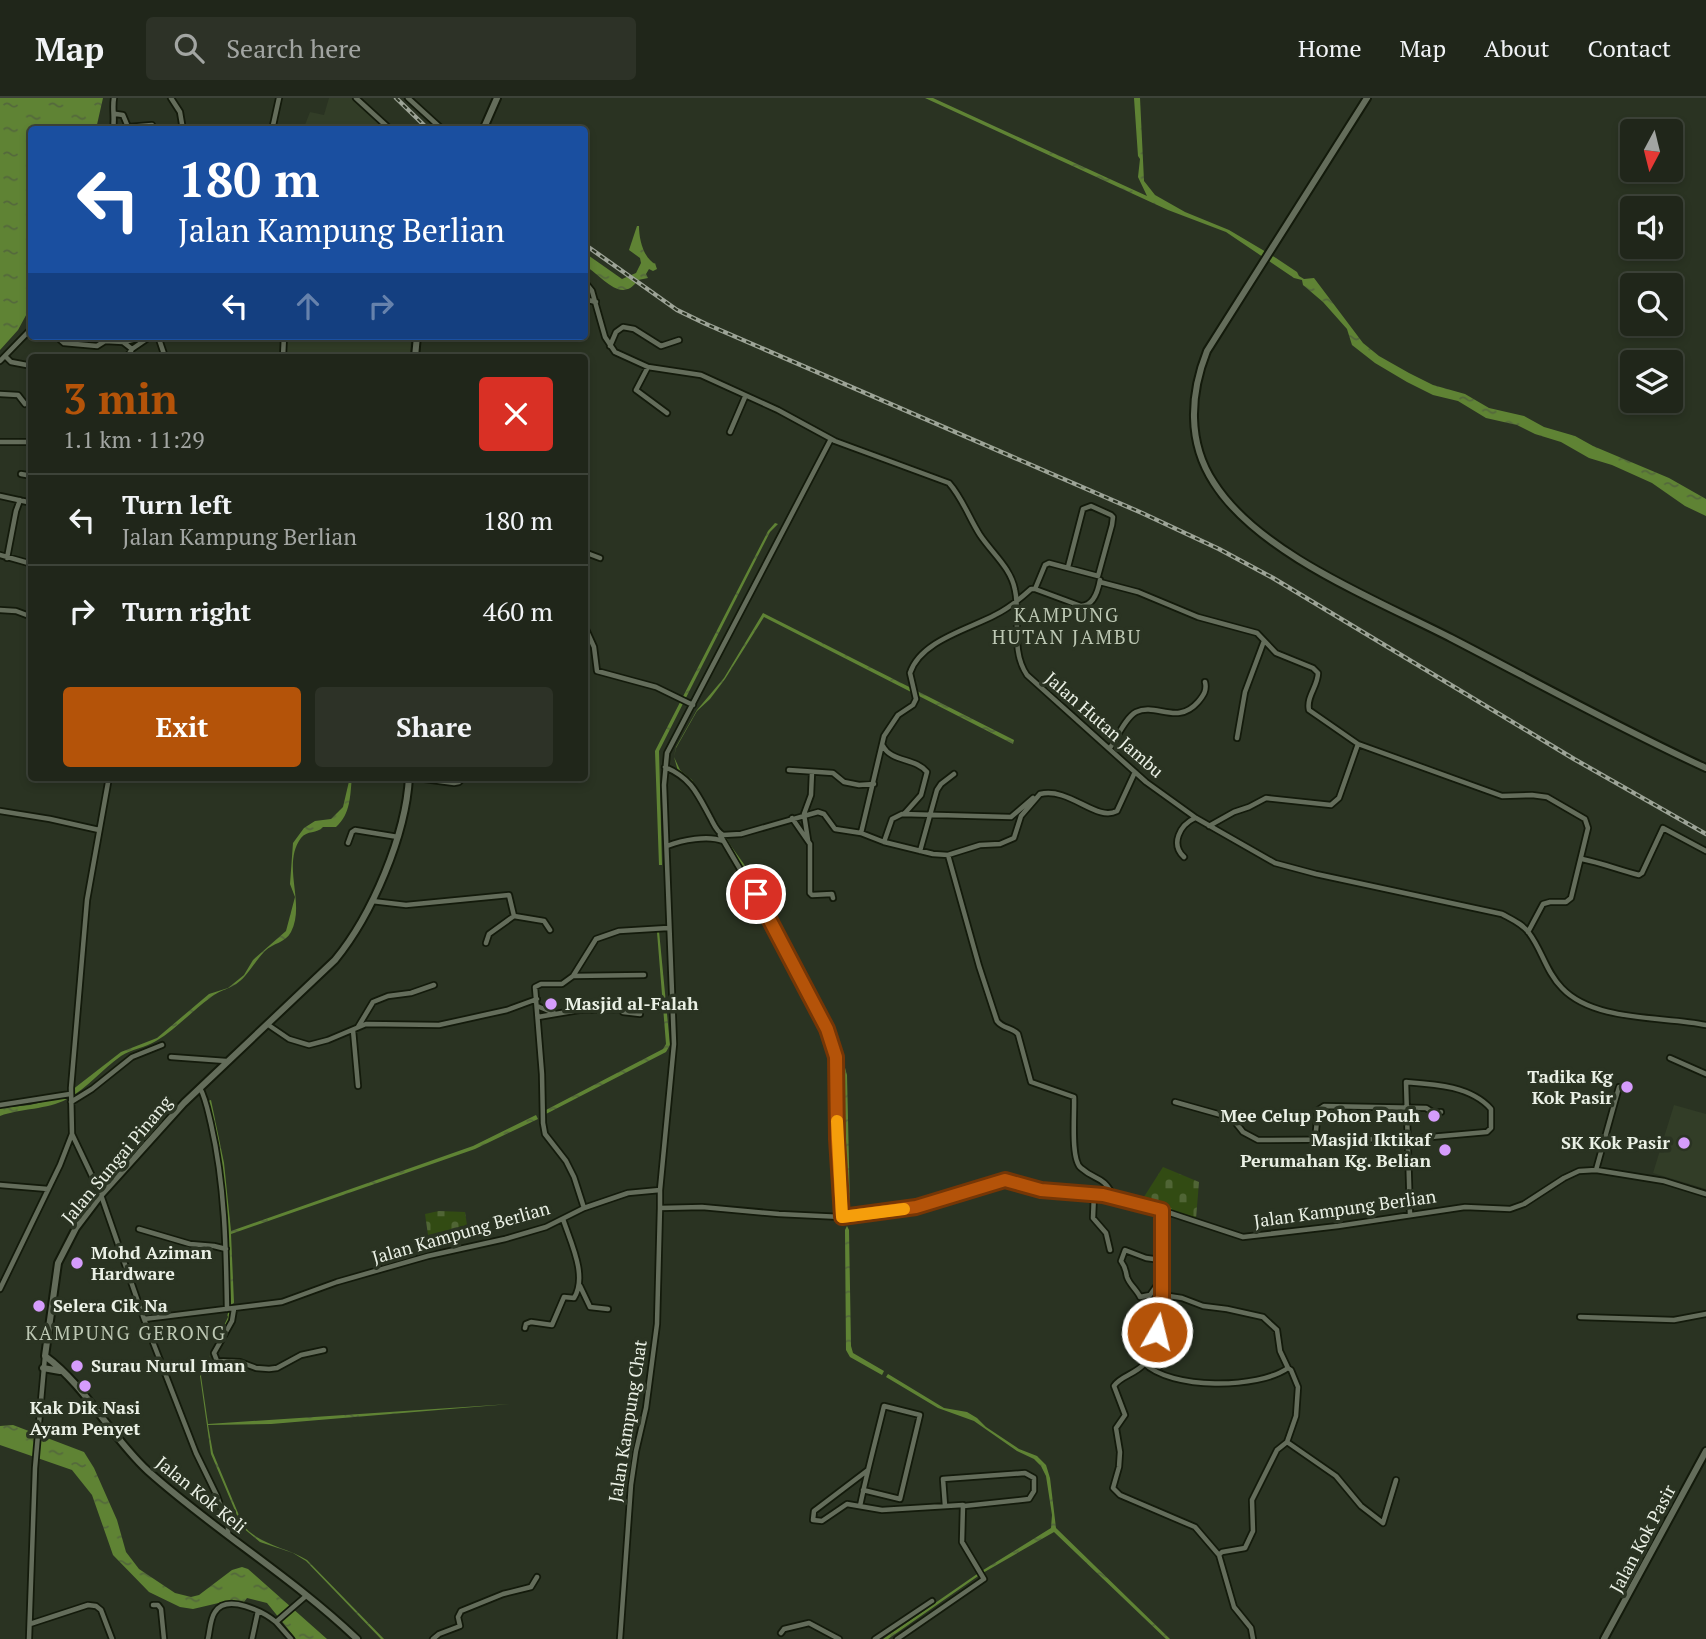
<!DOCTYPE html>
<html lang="en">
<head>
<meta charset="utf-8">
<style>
	:root { --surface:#20261a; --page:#2d3227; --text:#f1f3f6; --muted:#a2a5a2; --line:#3d4339; --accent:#b45309 }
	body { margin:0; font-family:"PT Serif",serif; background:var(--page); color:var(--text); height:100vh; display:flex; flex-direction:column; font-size:26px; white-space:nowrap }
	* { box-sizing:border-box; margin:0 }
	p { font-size:23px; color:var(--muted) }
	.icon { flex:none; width:38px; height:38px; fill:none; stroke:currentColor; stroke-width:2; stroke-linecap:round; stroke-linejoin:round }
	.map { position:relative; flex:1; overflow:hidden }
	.drawer { position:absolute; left:28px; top:256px; width:560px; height:427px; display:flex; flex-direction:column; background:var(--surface); border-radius:7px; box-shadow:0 4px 10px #0003,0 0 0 2px var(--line) }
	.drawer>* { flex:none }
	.banner { position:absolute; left:28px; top:28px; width:560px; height:214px; border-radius:7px; box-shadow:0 4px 10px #0003,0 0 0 2px var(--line); background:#1a4fa0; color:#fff; overflow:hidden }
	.needle { width:46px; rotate:187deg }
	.fabs { position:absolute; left:1620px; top:21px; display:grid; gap:14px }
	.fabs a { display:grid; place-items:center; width:63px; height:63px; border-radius:7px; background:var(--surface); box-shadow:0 4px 10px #0003,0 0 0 2px var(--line); font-size:35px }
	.pin { position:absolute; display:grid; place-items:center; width:60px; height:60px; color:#fff; margin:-30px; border:4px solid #fff; border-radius:50%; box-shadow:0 2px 7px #0007 }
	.me { position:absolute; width:77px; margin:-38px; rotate:8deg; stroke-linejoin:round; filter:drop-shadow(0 0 5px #0008) }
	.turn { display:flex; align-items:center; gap:24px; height:147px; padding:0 35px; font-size:32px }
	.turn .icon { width:91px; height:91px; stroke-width:2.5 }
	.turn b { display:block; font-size:49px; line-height:60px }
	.lanes { display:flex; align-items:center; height:66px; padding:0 35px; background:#0003; justify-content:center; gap:35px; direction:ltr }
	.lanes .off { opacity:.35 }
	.round { display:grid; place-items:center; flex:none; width:74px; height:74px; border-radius:7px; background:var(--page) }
	.summary { display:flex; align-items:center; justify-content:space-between; height:119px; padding:0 35px }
	h1 { font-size:42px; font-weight:800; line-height:52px; color:var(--accent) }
	.button { display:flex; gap:14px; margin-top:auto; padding:14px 35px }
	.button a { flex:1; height:80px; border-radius:7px; background:var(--accent); color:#fff; font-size:28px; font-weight:800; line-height:80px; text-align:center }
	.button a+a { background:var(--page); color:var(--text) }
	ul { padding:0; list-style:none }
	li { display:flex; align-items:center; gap:21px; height:91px; padding:0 35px; border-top:2px solid var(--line) }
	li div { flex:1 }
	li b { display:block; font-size:26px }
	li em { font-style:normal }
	header { display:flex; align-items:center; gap:42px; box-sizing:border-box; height:98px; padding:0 35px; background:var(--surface); border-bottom:2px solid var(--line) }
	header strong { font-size:33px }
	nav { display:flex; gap:38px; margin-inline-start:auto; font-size:24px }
	.search { width:490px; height:63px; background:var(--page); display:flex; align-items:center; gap:18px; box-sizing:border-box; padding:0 24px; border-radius:7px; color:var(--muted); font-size:26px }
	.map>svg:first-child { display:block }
	.built { fill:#323d27 }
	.cemetery { fill:url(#cemetery-stones) }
	.water { fill:url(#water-ripples) }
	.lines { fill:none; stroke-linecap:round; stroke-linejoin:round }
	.canal { stroke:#5f8334; stroke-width:5 }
	.minor-casing { stroke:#131a0b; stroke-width:8 }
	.tertiary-casing { stroke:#131a0b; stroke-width:10 }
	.minor { stroke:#646d5b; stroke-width:4.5 }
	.tertiary { stroke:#646d5b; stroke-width:6 }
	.rail-casing { stroke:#9da497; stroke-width:4.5 }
	.rail { stroke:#2a3322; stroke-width:2; stroke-dasharray:5; stroke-linecap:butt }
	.route-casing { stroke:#753606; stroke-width:18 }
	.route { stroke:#b45309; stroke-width:12 }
	.slow { stroke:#f59e0b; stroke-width:12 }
	.poi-dot { fill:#d59cfb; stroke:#2a3322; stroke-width:2.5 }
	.labels { text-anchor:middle; stroke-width:7; stroke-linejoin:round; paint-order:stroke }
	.street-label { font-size:18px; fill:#eaf0e5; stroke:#2a3322 }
	.poi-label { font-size:18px; font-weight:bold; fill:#eaf0e5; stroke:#2a3322; text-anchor:start }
	.neighbourhood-label { font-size:19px; letter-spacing:2px; fill:#bdc8b4; stroke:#2a3322 }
</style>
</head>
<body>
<header>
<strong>Map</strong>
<div class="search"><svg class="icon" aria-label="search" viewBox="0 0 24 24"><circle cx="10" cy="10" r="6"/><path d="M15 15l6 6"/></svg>Search here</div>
<nav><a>Home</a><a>Map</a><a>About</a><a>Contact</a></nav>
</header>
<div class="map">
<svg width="1706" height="1541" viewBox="0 0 1706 1541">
	<defs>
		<pattern id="cemetery-stones" width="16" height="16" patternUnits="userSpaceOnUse" patternTransform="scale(1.75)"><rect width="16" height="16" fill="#324b13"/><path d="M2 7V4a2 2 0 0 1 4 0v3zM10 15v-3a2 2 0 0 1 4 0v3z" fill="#506535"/></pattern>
		<pattern id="water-ripples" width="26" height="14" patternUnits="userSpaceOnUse" patternTransform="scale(1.75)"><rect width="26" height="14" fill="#5f8334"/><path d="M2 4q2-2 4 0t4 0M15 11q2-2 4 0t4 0" fill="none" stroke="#54683c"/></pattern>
	</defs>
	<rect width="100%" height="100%" fill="#2a3322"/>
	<path class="built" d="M329,0H353L387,31L303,32L310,14L324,17Z
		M286,238H411L410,259H287Z
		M1674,1007L1706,1016V1091L1653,1075Z"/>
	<path class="cemetery" d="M1163,1069L1199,1084L1196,1121L1142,1102Z
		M439,1113L465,1114L467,1127L428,1137L425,1116Z"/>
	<path class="water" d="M0,0H103L96,31L32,32L31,208L18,232L0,252Z
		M925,0H933L1147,98L1138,79L1140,61L1138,58L1134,0H1140L1144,83L1155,97L1185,114L1229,132L1276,160L1297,174L1299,178L1304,181L1314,180L1363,245L1379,258L1409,275L1433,287L1465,296L1489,310L1524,318L1544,329L1575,338L1593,348L1669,380L1706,401V418L1685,408L1652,385L1612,367L1589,360L1561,344L1535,336L1517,327L1486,320L1458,303L1433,297L1407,284L1375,265L1352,247L1347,231L1323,204L1303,187L1302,182L1294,180L1226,134L1168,112Z
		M637,128H639C639,139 642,154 650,162C658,170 653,160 657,171L653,173L649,171L646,176L648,180L638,182C621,207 603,178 585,168V155L622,181L636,175L641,165L640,160L629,152Z
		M775,425L778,426L770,434L659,653L662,767H659L655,653L768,433Z
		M763,515L1014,642L1013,646L764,519L725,581L710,601L697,613L676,650L674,659L680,672L692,682L731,748L761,790L836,937L847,977L850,1109L847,1113L845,1108L846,1039L843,977L834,939L759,795L741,772L692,683L678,673L674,659L676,649L697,612L724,580Z
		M350,679H352C350,697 351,716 336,729H323C317,736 307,732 301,740C281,767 306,805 291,834C285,845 273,845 265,853C258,860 252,870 245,878C233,892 222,890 210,900C192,913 175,932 156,943C145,950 131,951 121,958C102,971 88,990 67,1001C47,1012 21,1010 0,1018V1010L30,1007L63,999L121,954L157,940L209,896L228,890L244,877L253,862L286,833L295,799L290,786L293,745L304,730L315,723L331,721L343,709Z
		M659,833L670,947L666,954L544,1017V1013L663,951L666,946L657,834Z
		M211,1002L224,1065L231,1133L473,1048L536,1017L538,1021L475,1051L231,1136L234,1205L231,1207L224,1088L208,1003Z
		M847,1128L849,1132L851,1248L853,1255L884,1273L882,1277L850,1259L846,1252L845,1132Z
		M230,1217L231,1220L210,1257L201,1278L208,1326L511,1306L271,1326L208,1327L213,1355L243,1427C259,1447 286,1449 307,1462L384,1541H381L306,1463L293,1455L260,1444L242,1429L211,1356L200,1278L228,1219Z
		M888,1276L944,1310L967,1314L977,1320L986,1329L1019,1351L1037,1358L1046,1367L1050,1380L1056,1430L1170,1541H1166L1054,1434L981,1476L888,1541H883L980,1474L1051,1430L1052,1417L1046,1378L1041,1368L1034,1361L1017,1353L974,1323L938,1310L886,1279Z
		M13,1327L84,1354L94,1370L117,1422L126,1454L139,1471L175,1495L191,1499L199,1497L232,1472L242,1469L248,1471L327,1541H296L267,1505L247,1500L244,1504L227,1503L193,1511L180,1509L149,1494L113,1457L92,1397L72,1372L0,1347V1328Z"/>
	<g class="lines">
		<path class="canal" d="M230,1217L231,1214"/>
		<defs>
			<path id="minor" d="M171,0L180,14L183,32
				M356,0L391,32
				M408,0L443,32
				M116,16L123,17L128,29
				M128,29L152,27L155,32
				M113,32C115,19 112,10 114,0
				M272,32L279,0
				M584,183L592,193L605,239L615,254L648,269L701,277L778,312L835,343L949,385C963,401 969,420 980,437C992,455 1011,470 1015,492C1021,520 1010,552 1027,577L1146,684L1196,720L1275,765L1316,776L1502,816C1511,821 1523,826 1529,835C1542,852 1546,874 1562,890C1594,924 1663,918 1706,927
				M584,201L596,204
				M56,238L64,245L97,248L105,243L123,244L132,251
				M158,238L165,259
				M123,244L137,241L143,243
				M610,248L616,234L623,229L634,231L661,248L679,242
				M5,258L11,264L32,268
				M127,259L132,251L151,238
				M283,259L284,238
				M0,263L32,230
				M648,269L636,292L667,315
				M0,296L18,297L25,306
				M730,334L745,299
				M0,344H32
				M21,376L32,378
				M0,398L32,405
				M584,454L600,460
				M0,457L32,466
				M7,460L16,413L20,402
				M1100,484L1138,494L1198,519L1257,535L1276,555L1313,570L1318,575C1318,588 1306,599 1309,612L1358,646L1502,698L1532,697L1547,699L1585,721L1588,730L1571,800L1566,804H1550L1543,806L1528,834
				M1035,491L1081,508C1094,508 1098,493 1100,482
				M0,512L16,513L32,519
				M584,527L594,549L597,573L656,589L693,607
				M1237,640L1245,594L1264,543
				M883,648C891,664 916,660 927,674L921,697L905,715
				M1110,650C1117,640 1125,620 1136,614C1156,604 1177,628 1198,604C1204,597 1207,592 1205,584
				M665,669C691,680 697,695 710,719C714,726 716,733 723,737L741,736L818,714L824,716L835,731L861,735L884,744L933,756L948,757L980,747L1000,746L1014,740L1021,718L1040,696C1070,689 1096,724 1117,713L1135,674
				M789,672L833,675L844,684L859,687L874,686
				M109,679L87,802L71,990L72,1036L101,1097L144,1221L196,1355L217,1398L228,1429V1436
				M409,679L454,685L459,684L464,679
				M0,713L50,721L99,732
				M792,720L810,746V795L812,797L832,796L833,800
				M1209,728L1234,714L1249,709L1266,700L1331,707L1339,700L1358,646
				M861,735L884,638L898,617L913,607L916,601L910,575C920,543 969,531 995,517C1009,510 1020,501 1031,491H1035L1045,467L1049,465L1098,478L1112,427L1113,419L1111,417L1091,408L1083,411L1068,469
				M720,737L770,822L827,931L836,959L837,1041L842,1119
				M808,742L804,716L811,697L812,674
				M884,744L892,721L902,716L1011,719L1033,700
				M348,745L352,734L355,732L398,739
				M667,748C682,742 708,737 723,743
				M920,753L937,692L941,686L954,676
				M948,757L979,868L997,923C1003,931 1012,929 1018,936L1031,984L1074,999C1075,1012 1070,1062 1081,1070C1097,1084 1102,1076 1114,1099
				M1184,759C1170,746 1180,727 1195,720
				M1582,761C1602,765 1619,772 1639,777L1642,775L1663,730L1706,753
				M372,803L406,807L509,797L514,818
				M486,845L489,836L514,818L544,823L550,832
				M573,878L596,841L619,833L668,830
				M537,908L554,915
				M538,919L579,912L620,911L623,914L640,916
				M267,926L289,941L309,947L328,942L366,926L439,927L507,912L537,901
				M358,929L373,904L388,898L411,895L434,887
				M353,932L358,988
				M171,959L226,963
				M1670,960L1706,976
				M200,990C206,1001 208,1014 211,1026C225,1087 226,1149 227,1211
				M71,1004L92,991L132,959L162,947
				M1175,1004L1232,1020L1243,1034L1258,1042L1408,1041L1487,1034L1491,1030V1011C1471,988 1434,986 1406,984C1407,1028 1409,1073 1410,1117
				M0,1007L70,996
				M1315,1043L1318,1012L1324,1008L1426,1010L1434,1015L1441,1014
				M1596,1072L1619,989
				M0,1087L48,1091
				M660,1092L674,946L664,687L667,655L831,341
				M1094,1096L1093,1120L1106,1135L1110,1152
				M584,1110L574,1079L566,1063L545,1036L543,1025L542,976L535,889L541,886H562L573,878L644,877
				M1162,1112C1161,1155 1170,1231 1144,1266C1136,1276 1120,1278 1114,1288L1125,1317L1116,1330L1120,1354L1119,1369L1113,1390L1120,1397L1195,1429L1219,1457
				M139,1131L190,1146L214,1148L226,1151
				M1160,1183L1150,1197L1140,1199C1137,1192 1129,1186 1127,1179C1125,1171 1126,1170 1121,1163L1125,1152L1146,1160L1161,1162
				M580,1188L590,1209L608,1211
				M0,1191L60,1067L72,1036
				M1162,1197L1182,1200L1203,1208L1227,1211L1263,1219L1277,1232L1280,1253L1288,1270
				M234,1211L232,1223L214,1255L217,1263L240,1264L256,1270L269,1271L277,1270L301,1257L324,1252
				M1580,1219L1674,1222L1706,1216
				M144,1221L282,1204L337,1184L428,1158L505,1141L546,1129L584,1110L628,1095L660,1092V1110L702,1109L779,1116L842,1119L916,1109L1005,1082L1041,1092L1103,1097L1158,1111L1243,1139L1338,1128L1465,1109L1510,1111L1524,1106L1564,1080L1579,1073L1596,1072L1664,1083L1706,1096
				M525,1230L526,1226L531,1224L552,1227L564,1199L574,1200C588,1178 570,1143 563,1121
				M1144,1265C1171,1292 1258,1291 1288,1270L1291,1272L1298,1289L1296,1318L1287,1344L1277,1352L1252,1402L1253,1433L1245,1450L1222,1454L1219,1457L1234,1509L1251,1530L1253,1541
				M1287,1344L1336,1378L1361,1408L1383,1425L1396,1382
				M868,1372L814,1413L813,1422L822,1423L847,1406L882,1412L963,1407L962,1444L984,1481L897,1541
				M860,1408C867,1374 876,1341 884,1308L920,1317L900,1401L863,1392
				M945,1408L943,1381L1025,1375L1034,1380V1393L1029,1401L964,1408
				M153,1507H158L161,1511L164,1541
				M276,1524L291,1541
				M30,1526L88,1507L96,1508L101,1512L112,1541
				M781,1535L784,1531L809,1525L839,1541
				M29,1541L35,1370L45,1258
				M208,1541C210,1533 210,1521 215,1514C227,1495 264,1514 276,1524L306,1498
				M252,1541L258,1513
				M433,1541L439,1536L460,1528L458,1519L461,1513L503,1496L531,1489L537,1479
				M620,1541L631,1387L636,1353L646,1310L657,1226L660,1110
				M875,1541L932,1503"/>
			<path id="tertiary" d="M1367,0L1207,253C1190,296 1187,344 1214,385C1259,456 1377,502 1451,540C1536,584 1619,630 1706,670
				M483,32L497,0
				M415,259L417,238
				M43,1270L60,1273
				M357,1541C292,1479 215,1433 148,1373C110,1338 86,1288 45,1258L58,1165L76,1130L101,1097L184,1005L335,862C372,817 406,737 409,679
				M1604,1541L1706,1353"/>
		</defs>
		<use href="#minor" class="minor-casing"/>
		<use href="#tertiary" class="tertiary-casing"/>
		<use href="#minor" class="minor"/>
		<use href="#tertiary" class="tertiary"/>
		<defs>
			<path id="rail" d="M396,0L429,32
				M584,146L677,212L706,226L1142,415L1219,451L1273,480L1574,661L1706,736"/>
		</defs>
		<use href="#rail" class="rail-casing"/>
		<use href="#rail" class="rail"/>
	</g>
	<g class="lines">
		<defs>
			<path id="route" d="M756,796L827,931L836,959L837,1041L842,1119L916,1109L1005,1082L1041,1092L1103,1097L1158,1111L1162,1112V1205L1157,1234"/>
		</defs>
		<use href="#route" class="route-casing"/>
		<use href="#route" class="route"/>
		<path class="slow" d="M837,1023L842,1119L904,1111"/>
	</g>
	<g class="poi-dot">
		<circle cx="551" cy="906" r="7"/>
		<circle cx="1627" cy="989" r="7"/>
		<circle cx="1434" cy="1018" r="7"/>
		<circle cx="1684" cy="1045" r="7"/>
		<circle cx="1445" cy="1052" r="7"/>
		<circle cx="77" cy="1165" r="7"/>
		<circle cx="39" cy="1208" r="7"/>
		<circle cx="77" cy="1268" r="7"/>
		<circle cx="85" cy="1288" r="7"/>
	</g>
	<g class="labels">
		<g class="street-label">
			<text transform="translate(1104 627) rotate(41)" y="6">Jalan Hutan Jambu</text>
			<text transform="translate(117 1062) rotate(-50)" y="6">Jalan Sungai Pinang</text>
			<text transform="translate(1345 1111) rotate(-8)" y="6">Jalan Kampung Berlian</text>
			<text transform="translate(461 1135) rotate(-16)" y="6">Jalan Kampung Berlian</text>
			<text transform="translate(628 1323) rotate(-81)" y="6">Jalan Kampung Chat</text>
			<text transform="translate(201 1397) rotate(39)" y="6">Jalan Kok Keli</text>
			<text transform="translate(1643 1441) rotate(-62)" y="6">Jalan Kok Pasir</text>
		</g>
		<g class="poi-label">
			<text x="565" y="912">Masjid al-Falah</text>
			<text x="1613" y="985" text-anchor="end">Tadika Kg<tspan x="1613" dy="21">Kok Pasir</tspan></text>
			<text x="1420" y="1024" text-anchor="end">Mee Celup Pohon Pauh</text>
			<text x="1431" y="1048" text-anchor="end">Masjid Iktikaf<tspan x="1431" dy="21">Perumahan Kg. Belian</tspan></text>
			<text x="1670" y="1051" text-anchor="end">SK Kok Pasir</text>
			<text x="91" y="1161">Mohd Aziman<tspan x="91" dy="21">Hardware</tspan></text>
			<text x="53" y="1214">Selera Cik Na</text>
			<text x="91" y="1274">Surau Nurul Iman</text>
			<text x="85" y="1316" text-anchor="middle">Kak Dik Nasi<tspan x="85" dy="21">Ayam Penyet</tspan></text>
		</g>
		<g class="neighbourhood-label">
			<text x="1067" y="524">KAMPUNG<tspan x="1067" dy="22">HUTAN JAMBU</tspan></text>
			<text x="126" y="1242">KAMPUNG GERONG</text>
		</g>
	</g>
</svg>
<div class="fabs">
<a><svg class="needle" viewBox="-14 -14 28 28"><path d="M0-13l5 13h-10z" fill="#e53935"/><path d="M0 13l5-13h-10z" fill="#a2a5a2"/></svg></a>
<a><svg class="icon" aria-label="sound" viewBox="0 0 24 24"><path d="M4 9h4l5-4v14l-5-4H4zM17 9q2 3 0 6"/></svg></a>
<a><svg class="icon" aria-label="search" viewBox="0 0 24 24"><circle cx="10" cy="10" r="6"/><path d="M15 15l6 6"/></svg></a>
<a><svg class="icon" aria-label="layers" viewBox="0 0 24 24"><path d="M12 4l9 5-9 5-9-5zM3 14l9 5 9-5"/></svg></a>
</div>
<div class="pin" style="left:756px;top:796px;background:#d93025"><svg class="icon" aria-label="arrive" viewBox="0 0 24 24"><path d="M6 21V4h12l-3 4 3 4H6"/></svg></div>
<svg class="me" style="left:1157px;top:1234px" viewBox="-20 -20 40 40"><circle r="17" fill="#b45309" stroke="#fff" stroke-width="3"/><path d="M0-11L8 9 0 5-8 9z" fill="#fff"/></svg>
<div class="banner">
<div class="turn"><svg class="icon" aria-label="left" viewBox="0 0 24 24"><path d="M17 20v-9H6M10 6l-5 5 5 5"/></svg><div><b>180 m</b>Jalan Kampung Berlian</div></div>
<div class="lanes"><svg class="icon" aria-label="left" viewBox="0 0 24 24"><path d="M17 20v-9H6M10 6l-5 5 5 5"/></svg><svg class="icon off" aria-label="ahead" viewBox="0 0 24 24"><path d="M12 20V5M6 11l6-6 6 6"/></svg><svg class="icon off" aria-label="right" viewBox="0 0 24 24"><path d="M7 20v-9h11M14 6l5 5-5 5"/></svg></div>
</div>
<section class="drawer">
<div class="summary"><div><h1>3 min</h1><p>1.1 km · 11:29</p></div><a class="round" style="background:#d93025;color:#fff"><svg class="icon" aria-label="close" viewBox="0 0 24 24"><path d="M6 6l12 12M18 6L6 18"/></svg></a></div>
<ul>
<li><svg class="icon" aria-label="left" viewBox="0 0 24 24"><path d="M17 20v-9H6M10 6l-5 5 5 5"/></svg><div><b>Turn left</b><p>Jalan Kampung Berlian</p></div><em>180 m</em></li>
<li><svg class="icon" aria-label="right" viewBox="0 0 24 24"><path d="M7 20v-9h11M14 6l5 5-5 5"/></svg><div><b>Turn right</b></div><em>460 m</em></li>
</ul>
<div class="button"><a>Exit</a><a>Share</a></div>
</section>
</div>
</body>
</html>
